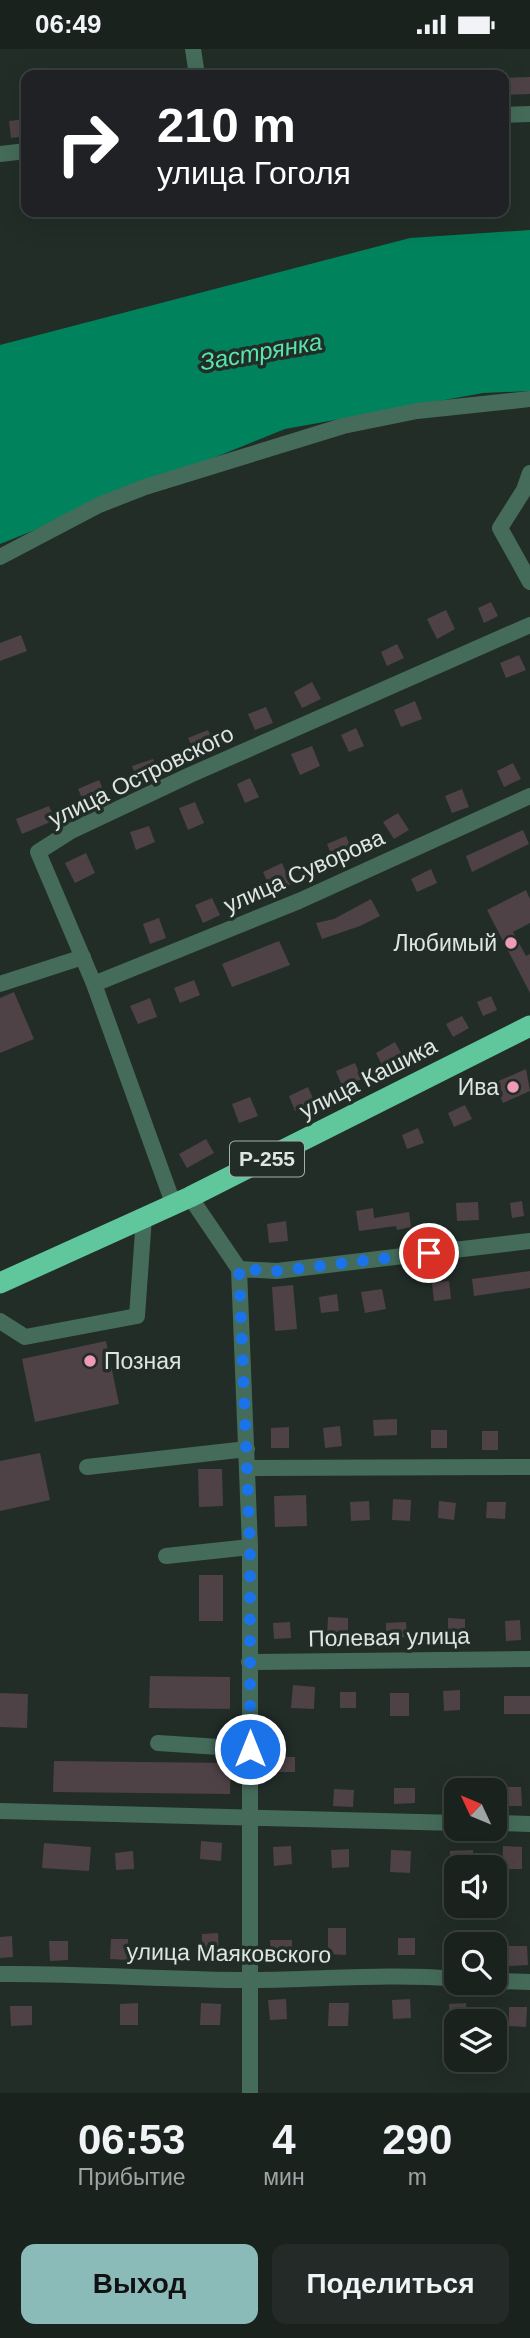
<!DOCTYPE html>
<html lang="ru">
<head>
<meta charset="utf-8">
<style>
	:root { --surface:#1a221e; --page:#232a27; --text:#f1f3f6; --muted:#9fa4a4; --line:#383f3c; --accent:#8bbbb9 }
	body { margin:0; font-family:Arial,sans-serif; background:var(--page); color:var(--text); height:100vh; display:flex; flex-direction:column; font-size:26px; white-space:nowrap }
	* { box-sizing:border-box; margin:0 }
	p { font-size:23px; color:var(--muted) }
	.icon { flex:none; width:38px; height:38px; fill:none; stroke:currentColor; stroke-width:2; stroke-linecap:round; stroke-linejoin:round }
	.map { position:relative; height:2044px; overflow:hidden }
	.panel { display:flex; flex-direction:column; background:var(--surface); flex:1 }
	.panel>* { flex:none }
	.top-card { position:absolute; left:21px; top:21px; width:488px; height:147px; border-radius:14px; box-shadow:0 7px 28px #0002,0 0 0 2px var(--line); background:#202124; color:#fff; overflow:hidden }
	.needle { width:46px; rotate:314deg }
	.buttons { position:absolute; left:444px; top:1729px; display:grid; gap:14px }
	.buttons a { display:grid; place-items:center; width:63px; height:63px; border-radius:14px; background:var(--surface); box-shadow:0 7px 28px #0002,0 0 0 2px var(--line); font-size:35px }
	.pin { position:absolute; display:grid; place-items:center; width:60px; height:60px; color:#fff; margin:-30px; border:4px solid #fff; border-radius:50%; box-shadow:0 2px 7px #0007 }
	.me { position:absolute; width:77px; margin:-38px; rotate:0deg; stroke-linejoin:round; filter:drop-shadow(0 0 5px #0008) }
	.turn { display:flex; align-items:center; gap:24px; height:147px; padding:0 21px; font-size:32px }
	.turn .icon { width:91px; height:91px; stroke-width:2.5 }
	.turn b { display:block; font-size:49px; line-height:60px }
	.eta { display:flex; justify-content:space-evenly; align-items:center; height:119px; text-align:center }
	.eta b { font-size:42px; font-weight:700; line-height:49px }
	.cta { display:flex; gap:14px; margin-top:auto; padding:14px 21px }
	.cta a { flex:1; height:80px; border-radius:14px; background:var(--accent); color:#111; font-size:28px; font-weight:700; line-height:80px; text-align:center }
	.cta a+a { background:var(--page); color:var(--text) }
	.status { display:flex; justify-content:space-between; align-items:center; height:49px; padding:0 35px; background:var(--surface); direction:ltr }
	.status svg { height:19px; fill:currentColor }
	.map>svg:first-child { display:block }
	.water { fill:#00835c }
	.building { fill:#4e4246 }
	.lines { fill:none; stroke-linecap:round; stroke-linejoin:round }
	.minor { stroke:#456c5a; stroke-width:16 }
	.highway { stroke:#60c69c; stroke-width:21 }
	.route { stroke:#1a73e8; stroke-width:12; stroke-dasharray:0 21.6 }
	.poi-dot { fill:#ef9ab8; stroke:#222d28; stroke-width:2.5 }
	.labels { text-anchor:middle; stroke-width:7; stroke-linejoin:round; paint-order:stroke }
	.shield { fill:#222d28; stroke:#a6aeaa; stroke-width:2 }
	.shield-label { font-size:21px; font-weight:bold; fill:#dee5e2 }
	.street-label { font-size:23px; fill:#dee5e2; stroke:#222d28 }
	.poi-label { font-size:23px; fill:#dee5e2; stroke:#222d28; text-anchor:end }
	.water-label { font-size:24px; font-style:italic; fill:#57e4ae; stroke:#222d28 }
</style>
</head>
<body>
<div class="status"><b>06:49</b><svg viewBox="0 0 49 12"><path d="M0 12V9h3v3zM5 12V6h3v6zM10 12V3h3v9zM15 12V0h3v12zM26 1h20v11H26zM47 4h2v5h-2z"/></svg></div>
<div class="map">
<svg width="530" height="2044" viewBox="0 0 530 2044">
	<rect width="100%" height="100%" fill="#222d28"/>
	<path class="water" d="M530,181V342L483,344L285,380L0,495V296L410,189Z"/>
	<path class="building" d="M530,28V45L504,46V29Z
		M26,70V87L11,89L9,72Z
		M491,553L498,567L484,574L478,559Z
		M446,561L455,580L437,590L427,570Z
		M21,586L27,602L0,612V594Z
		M397,595L404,609L387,617L381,603Z
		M519,606L526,621L506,629L500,614Z
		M312,633L321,650L302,659L294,643Z
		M415,652L422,670L401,678L394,661Z
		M266,658L273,674L255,681L248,665Z
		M356,679L364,697L349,703L341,686Z
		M208,681L215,698L196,706L188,689Z
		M312,697L320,717L300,726L291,705Z
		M153,710L159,724L138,732L132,717Z
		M513,714L521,730L504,738L497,722Z
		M250,729L259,748L245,754L237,735Z
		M99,731L106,747L85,756L78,740Z
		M462,740L469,758L452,764L445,747Z
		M195,753L204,774L188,781L179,759Z
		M49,757L55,771L22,785L16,770Z
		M398,764L409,781L394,790L383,773Z
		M149,777L155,793L136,801L130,783Z
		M523,781L529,795L472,823L466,807Z
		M346,787L355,807L335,815L327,795Z
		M86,804L95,824L75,834L65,814Z
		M282,814L291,835L272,844L263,823Z
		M431,820L437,834L417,843L411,830Z
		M526,841L530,850V874L513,883L526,907L530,905V944L487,861Z
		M212,849L220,866L203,874L195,856Z
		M371,850L380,867L360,877L322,890L316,874L334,870Z
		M159,869L166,889L150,895L143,875Z
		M279,892L290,916L232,938L222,915Z
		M194,931L200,946L180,954L174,939Z
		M14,943L34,990L0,1004V949Z
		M491,947L497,961L483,967L477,953Z
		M150,949L157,968L138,975L130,957Z
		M462,967L469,979L453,988L446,975Z
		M395,993L404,1009L384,1020L376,1004Z
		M355,1014L362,1030L343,1039L336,1022Z
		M526,1020L530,1042L503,1054L494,1034Z
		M308,1038L315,1054L295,1062L289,1047Z
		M250,1048L258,1067L239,1074L232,1055Z
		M465,1056L472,1070L454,1078L448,1064Z
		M418,1079L424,1094L407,1100L402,1086Z
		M206,1090L214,1104L187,1119L179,1105Z
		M522,1152L524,1167L512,1169L510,1154Z
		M478,1153L479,1171L457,1172L456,1154Z
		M373,1159L374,1169L409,1163L411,1178L397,1181L396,1177L359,1182L356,1162Z
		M286,1172L288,1192L269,1194L267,1175Z
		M530,1222V1239L474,1247L472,1230Z
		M449,1232L451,1250L434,1252L432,1234Z
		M293,1236L297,1280L275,1282L272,1238Z
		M382,1240L386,1260L365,1264L361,1243Z
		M337,1245L339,1262L321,1264L319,1248Z
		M106,1292L119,1355L35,1373L22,1310Z
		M397,1370V1386L374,1387L373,1371Z
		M340,1377L342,1397L325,1399L323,1379Z
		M289,1378V1399H271V1379Z
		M431,1381H447V1399H431Z
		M482,1382H498V1401H482Z
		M40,1404L50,1451L0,1462V1412Z
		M198,1420H222L223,1457L199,1458Z
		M306,1446L307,1477L275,1478L274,1447Z
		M393,1450L411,1451L410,1472L392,1471Z
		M369,1452L370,1471L351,1472L350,1453Z
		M439,1452L456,1454L454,1471L438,1469Z
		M487,1453H506L505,1470L486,1469Z
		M199,1526H223V1572H199Z
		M328,1568L348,1569V1588L327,1587Z
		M448,1569L465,1570V1590L448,1589Z
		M520,1571L521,1591L506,1592L505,1572Z
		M290,1573L291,1589L274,1590L273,1574Z
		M406,1573L407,1588L386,1589V1574Z
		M150,1627L230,1628V1660L149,1659Z
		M293,1636L315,1638L314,1660L291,1659Z
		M460,1641V1661L444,1662L443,1642Z
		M340,1643H356V1659H340Z
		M0,1644L28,1645L27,1679L0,1678Z
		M390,1644H409V1667H390Z
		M504,1647H530V1665H504Z
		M275,1708H295V1723H275Z
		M54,1712L231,1714L230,1745L53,1743Z
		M504,1738H521L522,1757H504Z
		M394,1739H415V1754L394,1755Z
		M334,1740L354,1741L353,1758L333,1757Z
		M201,1792L222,1794L221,1812L200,1810Z
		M44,1794L91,1798L89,1822L42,1819Z
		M291,1797L292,1815L274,1817L273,1798Z
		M503,1797L522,1798V1820H502Z
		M349,1800V1818L332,1819L331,1801Z
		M391,1801L411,1802L410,1824L390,1823Z
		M473,1801L474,1818H450V1802Z
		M133,1802L134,1820L116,1821L115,1804Z
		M328,1879H346V1906L328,1905Z
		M218,1884L219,1908L202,1909V1885Z
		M12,1887L13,1908L0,1909V1888Z
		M398,1889H415V1906H398Z
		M111,1890H128V1911L110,1910Z
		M270,1891H292V1910L271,1911Z
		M49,1892H68V1911L50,1912Z
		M509,1897H527L528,1916L509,1917Z
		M286,1950L287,1970L270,1971L268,1951Z
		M410,1950L411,1969L393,1970L392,1951Z
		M138,1954V1976H120V1955Z
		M201,1954L221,1955L220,1976H200Z
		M329,1954H349L348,1977H328Z
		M466,1954L467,1969L450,1970L449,1955Z
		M10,1957H32V1976L11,1977Z
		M509,1958H527L526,1978L509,1977Z"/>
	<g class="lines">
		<path class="minor" d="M193,0L197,26
			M504,66L530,65
			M0,105L26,102
			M530,424L524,441L500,479L530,533
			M0,508L99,456L145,438L343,377L417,362L530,350
			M0,935L83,908
			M94,935L299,852L530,747
			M190,1148L239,1220L250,1498V2044
			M173,1154L94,935L38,803L71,782L190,726L530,576
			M239,1220L277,1222L530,1192
			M0,1272L25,1288L137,1267L144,1168
			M87,1418L247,1400
			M247,1419L530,1418
			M166,1507L250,1498
			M249,1613L530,1610
			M158,1694L250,1700
			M0,1762L457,1774
			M495,1774L530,1775
			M0,1925C83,1924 166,1931 250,1931C319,1931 387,1924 457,1930
			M495,1932L530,1933"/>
		<path class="highway" d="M0,1234L190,1148L530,977"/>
	</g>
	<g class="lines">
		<path class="route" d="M250,1700V1498L239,1220L277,1222L429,1204"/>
	</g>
	<g class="poi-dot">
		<circle cx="511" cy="894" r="7"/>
		<circle cx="513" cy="1038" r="7"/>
		<circle cx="90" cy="1312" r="7"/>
	</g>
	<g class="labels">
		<rect class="shield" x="230" y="1092.5" width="74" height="35" rx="5"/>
		<g class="shield-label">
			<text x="267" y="1117">Р-255</text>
		</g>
		<g class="street-label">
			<text transform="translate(141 727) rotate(-26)" y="8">улица Островского</text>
			<text transform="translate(304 822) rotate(-24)" y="8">улица Суворова</text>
			<text transform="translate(368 1029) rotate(-27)" y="8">улица Кашика</text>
			<text transform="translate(389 1588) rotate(-1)" y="8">Полевая улица</text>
			<text transform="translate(229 1904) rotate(1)" y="8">улица Маяковского</text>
		</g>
		<g class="poi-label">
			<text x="497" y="902">Любимый</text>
			<text x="499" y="1046">Ива</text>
			<text x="104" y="1320" text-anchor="start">Позная</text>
		</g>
		<g class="water-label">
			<text transform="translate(261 303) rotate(-10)" y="8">Застрянка</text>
		</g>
	</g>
</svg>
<div class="buttons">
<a><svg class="needle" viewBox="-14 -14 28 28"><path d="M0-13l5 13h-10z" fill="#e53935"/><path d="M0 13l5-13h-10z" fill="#9fa4a4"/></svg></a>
<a><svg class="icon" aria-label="sound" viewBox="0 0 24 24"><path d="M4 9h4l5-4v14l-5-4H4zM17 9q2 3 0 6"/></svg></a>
<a><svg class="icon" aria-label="search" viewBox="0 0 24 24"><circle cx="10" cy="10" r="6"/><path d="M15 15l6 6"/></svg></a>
<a><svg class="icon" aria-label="layers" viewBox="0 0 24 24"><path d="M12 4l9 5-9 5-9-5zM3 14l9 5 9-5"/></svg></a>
</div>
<div class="pin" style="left:429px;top:1204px;background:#d93025"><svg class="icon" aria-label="arrive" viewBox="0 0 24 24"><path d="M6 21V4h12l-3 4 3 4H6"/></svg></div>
<svg class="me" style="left:250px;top:1700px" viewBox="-20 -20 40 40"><circle r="17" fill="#1a73e8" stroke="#fff" stroke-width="3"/><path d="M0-11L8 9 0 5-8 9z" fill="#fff"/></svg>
<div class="top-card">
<div class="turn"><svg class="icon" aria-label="right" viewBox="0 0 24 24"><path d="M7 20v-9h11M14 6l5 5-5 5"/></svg><div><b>210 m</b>улица Гоголя</div></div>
</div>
</div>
<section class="panel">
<div class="eta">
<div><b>06:53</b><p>Прибытие</p></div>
<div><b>4</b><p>мин</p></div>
<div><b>290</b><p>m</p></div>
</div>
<div class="cta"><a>Выход</a><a>Поделиться</a></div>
</section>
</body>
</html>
